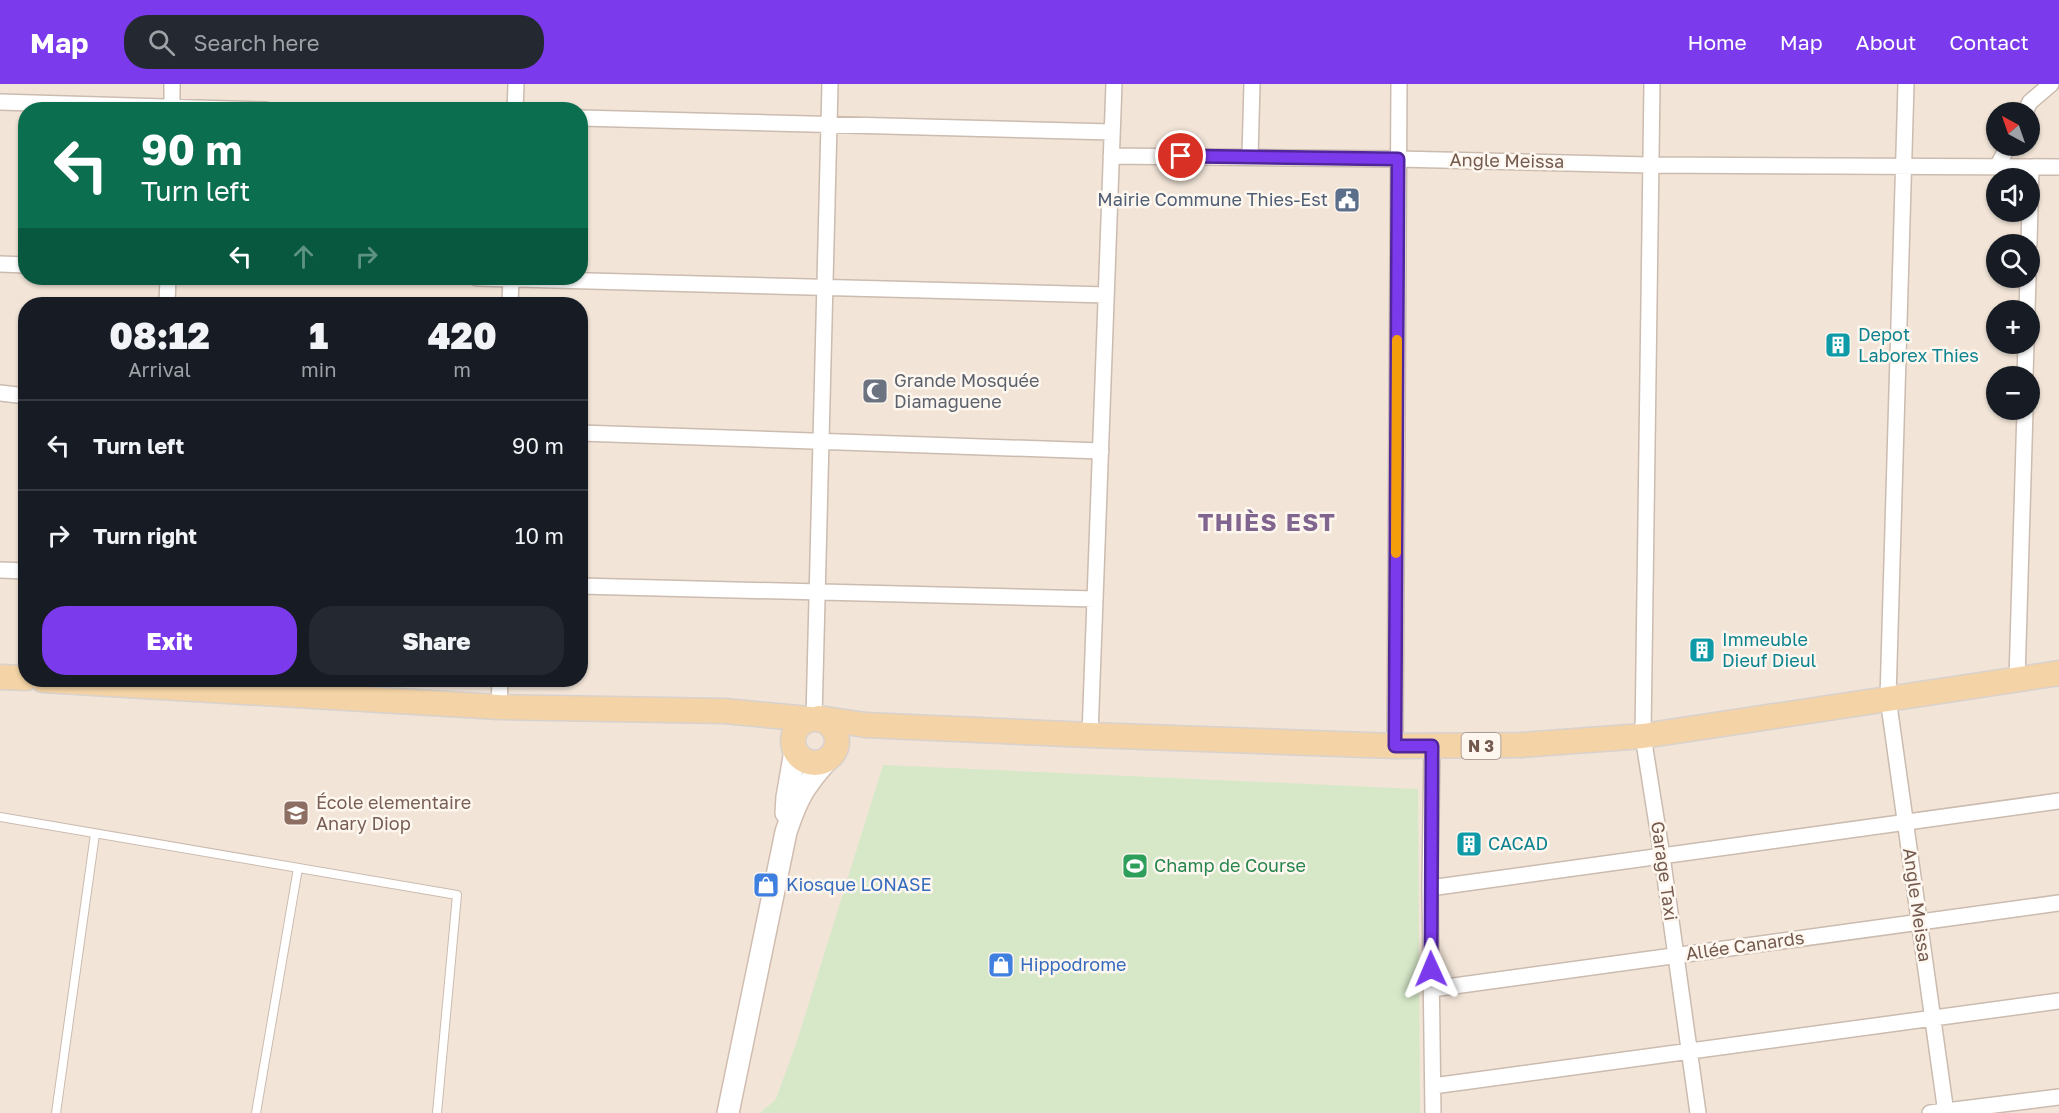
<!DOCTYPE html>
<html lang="en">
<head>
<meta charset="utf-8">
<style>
	:root { --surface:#171b24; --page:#242831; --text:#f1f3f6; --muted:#9ea1a6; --line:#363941; --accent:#7c3aed }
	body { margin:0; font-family:"Golos Text",sans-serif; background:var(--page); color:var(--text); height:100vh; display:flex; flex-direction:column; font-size:22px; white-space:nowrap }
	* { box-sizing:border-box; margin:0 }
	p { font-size:20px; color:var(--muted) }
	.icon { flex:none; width:33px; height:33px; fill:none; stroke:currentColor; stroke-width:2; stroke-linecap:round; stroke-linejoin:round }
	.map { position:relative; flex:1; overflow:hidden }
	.panel { position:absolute; left:18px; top:213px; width:570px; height:390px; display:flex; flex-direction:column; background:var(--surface); border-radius:24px; box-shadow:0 2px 4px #0004 }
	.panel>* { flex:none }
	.hud { position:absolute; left:18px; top:18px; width:570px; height:183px; border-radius:24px; box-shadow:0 2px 4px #0004; background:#0b6e4f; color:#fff; overflow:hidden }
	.needle { width:39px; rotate:320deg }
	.fabs { position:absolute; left:1986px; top:18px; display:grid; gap:12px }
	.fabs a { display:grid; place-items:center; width:54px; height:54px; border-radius:50%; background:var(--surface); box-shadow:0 2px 4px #0004; font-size:30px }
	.pin { position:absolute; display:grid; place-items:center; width:51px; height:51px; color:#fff; margin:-26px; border:3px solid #fff; border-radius:50%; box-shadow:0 2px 6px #0007 }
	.me { position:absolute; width:66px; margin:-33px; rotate:359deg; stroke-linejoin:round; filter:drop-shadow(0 0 4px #0008) }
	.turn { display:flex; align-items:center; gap:21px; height:126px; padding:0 24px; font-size:27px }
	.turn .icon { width:78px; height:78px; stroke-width:2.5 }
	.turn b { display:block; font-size:42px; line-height:51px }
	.lanes { display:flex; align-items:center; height:57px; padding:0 24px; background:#0003; justify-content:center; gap:30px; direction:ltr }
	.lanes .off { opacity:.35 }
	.eta { display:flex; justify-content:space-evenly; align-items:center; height:102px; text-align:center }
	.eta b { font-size:36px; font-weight:800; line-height:42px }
	.action { display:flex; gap:12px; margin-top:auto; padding:12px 24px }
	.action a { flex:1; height:69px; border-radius:24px; background:var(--accent); color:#fff; font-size:24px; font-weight:800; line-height:69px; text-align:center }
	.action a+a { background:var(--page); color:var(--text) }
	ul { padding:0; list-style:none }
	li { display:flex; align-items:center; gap:18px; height:90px; padding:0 24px; border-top:2px solid var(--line) }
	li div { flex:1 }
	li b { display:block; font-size:22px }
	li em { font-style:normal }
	header { display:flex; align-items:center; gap:36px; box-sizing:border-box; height:84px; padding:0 30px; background:var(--accent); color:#fff }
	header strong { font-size:28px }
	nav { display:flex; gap:33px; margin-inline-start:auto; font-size:21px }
	.search { width:420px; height:54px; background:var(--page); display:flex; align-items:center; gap:15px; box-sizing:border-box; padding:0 21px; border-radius:24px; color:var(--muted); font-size:22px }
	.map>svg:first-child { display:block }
	.residential { fill:#f2e5d8; fill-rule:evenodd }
	.green { fill:#d6e8c8 }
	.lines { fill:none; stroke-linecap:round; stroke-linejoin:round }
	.lane-casing { stroke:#ccbbaf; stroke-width:10 }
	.street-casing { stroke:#ccbbaf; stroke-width:18 }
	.secondary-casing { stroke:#d1bdb0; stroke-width:24 }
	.primary-casing { stroke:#d8d1cd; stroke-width:27 }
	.lane { stroke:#fff; stroke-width:8 }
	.street { stroke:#fff; stroke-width:15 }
	.secondary { stroke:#fff; stroke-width:21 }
	.primary { stroke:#f4d4a6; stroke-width:24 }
	.route-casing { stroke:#51269a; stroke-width:15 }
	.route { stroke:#7c3aed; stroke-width:10 }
	.slow { stroke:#f59e0b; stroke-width:10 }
	.labels { text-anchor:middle; stroke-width:5; stroke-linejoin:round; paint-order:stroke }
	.shield { fill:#fef7ef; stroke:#9d897e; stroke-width:1.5 }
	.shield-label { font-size:16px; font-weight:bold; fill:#745a4e }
	.street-label { font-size:18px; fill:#745a4e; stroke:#fef7ef }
	.service-label { font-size:18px; fill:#4e5e75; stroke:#fef7ef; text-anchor:end }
	.culture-label { font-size:18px; fill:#0d838f; stroke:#fef7ef; text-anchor:start }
	.worship-label { font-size:18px; fill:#5b616d; stroke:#fef7ef; text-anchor:start }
	.education-label { font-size:18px; fill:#785e54; stroke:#fef7ef; text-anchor:start }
	.leisure-label { font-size:18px; fill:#27864d; stroke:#fef7ef; text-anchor:start }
	.shop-label { font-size:18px; fill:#366cbe; stroke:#fef7ef; text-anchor:start }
	.district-label { font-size:24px; font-weight:bold; letter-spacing:1.5px; fill:#80668f; stroke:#fef7ef }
</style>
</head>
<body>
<header>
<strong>Map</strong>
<div class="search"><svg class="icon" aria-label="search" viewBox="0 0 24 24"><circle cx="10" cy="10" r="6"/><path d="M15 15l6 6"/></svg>Search here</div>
<nav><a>Home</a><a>Map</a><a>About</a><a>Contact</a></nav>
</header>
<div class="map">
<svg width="2059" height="1029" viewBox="0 0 2059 1029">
	<rect width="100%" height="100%" fill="#fbf3e9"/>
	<path class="residential" d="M0,0H2059V1029H0ZM26,26H580V194H26ZM1996,28H2030V62H1996ZM1996,94H2030V128H1996ZM1996,160H2030V194H1996ZM26,220H580V596H26ZM1996,226H2030V260H1996ZM1996,292H2030V326H1996Z"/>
	<path class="green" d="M883,681L1418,705L1420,1029H760L776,1015L798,954Z"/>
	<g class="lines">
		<defs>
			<path id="lane" d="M0,733L457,811L437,1029
				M56,1029L95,750
				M256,1029L298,784"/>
			<path id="street" d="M1652,0L1643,652L1662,772L1698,1029
				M1906,0L1888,614L1946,1029
				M0,18L266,26
				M172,26V0
				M515,26L516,0
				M2025,28L2030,18L2051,0
				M580,34L1112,48
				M1111,72L1398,75L1649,81L2059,83
				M1250,72L1252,0
				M1997,83L2008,62
				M2029,160L2031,83
				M0,180L26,181
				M477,194L1106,211
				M167,220L168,194
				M510,220L511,194
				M2027,226L2028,194
				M2025,292L2026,260
				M0,309L26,312
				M580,349L1101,367
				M0,486L26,487
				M580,502L1095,515
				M2017,595L2025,326
				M499,623L500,596
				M814,634L830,0
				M1090,651L1114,0
				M1395,662L1399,0
				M1432,662L1430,804L1433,1029
				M1430,804L2059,717
				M1432,905L2059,819
				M1433,1002L2059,917
				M1930,1029L2059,1013"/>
			<path id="secondary" d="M786,729L787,713L795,667
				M728,1029L786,748C798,712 805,701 830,673"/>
			<path id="primary" d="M0,593L26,594
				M43,596L499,623L724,627L809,635
				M819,634L865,641L1090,651L1395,662L1521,661L1643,652L2059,589
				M793 657a22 22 0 1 1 44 0a22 22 0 1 1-44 0Z"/>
		</defs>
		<use href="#lane" class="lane-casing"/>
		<use href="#street" class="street-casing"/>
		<use href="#secondary" class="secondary-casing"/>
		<use href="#primary" class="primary-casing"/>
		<use href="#lane" class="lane"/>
		<use href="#street" class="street"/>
		<use href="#secondary" class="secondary"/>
		<use href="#primary" class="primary"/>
	</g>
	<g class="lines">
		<defs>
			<path id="route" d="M1181,72L1398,75L1395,662H1432L1431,885"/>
		</defs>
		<use href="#route" class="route-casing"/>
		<use href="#route" class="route"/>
		<path class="slow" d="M1396,469L1397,256"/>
	</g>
	<defs>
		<symbol id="civic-square" viewBox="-11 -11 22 22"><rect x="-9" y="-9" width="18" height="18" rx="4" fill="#5c6f8a" stroke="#fef7ef"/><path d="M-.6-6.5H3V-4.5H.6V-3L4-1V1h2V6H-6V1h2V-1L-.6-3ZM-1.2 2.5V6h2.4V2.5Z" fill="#fff"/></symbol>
		<symbol id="building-square" viewBox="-11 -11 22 22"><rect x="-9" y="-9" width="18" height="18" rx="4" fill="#0f9aa8" stroke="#fef7ef"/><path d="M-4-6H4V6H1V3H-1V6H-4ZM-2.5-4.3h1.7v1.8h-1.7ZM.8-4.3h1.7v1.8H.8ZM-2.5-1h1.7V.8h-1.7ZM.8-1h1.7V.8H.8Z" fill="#fff"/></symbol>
		<symbol id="mosque-square" viewBox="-11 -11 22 22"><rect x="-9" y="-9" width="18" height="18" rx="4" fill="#6b7280" stroke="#fef7ef"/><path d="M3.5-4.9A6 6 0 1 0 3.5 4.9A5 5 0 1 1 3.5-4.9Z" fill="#fff"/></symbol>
		<symbol id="school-square" viewBox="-11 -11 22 22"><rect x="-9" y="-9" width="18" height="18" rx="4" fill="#8d6e63" stroke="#fef7ef"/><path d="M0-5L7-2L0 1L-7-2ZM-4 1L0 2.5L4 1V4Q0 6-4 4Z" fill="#fff"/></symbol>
		<symbol id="stadium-square" viewBox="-11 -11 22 22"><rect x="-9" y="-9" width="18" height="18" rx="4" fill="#2e9e5b" stroke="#fef7ef"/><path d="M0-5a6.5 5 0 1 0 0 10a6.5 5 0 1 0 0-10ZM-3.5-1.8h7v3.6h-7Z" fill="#fff"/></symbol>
		<symbol id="shop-square" viewBox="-11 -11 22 22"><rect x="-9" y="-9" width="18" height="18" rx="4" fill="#3f7fe0" stroke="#fef7ef"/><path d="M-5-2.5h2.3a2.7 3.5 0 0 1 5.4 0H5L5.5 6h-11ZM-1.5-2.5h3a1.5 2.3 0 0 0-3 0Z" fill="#fff"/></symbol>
	</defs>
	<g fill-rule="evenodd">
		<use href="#civic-square" x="1332" y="101" width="30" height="30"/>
		<use href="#building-square" x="1823" y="246" width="30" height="30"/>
		<use href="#mosque-square" x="860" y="292" width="30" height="30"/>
		<use href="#building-square" x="1687" y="551" width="30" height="30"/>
		<use href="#school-square" x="281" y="714" width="30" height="30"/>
		<use href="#building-square" x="1454" y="745" width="30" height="30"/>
		<use href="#stadium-square" x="1120" y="767" width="30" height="30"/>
		<use href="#shop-square" x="751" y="786" width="30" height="30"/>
		<use href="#shop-square" x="986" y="866" width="30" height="30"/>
	</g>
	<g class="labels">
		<rect class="shield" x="1461.5" y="649" width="39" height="26" rx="4.5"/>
		<g class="shield-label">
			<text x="1481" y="668">N 3</text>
		</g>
		<g class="street-label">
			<text transform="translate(1507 77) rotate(1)" y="6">Angle Meissa</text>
			<text transform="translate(1664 787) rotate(82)" y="6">Garage Taxi</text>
			<text transform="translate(1917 821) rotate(82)" y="6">Angle Meissa</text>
			<text transform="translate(1745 862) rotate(-8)" y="6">Allée Canards</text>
		</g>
		<g class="service-label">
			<text x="1328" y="122">Mairie Commune Thies-Est</text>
		</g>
		<g class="culture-label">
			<text x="1858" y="257">Depot<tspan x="1858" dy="21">Laborex Thies</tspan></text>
			<text x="1722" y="562">Immeuble<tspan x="1722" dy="21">Dieuf Dieul</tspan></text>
			<text x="1488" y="766">CACAD</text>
		</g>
		<g class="worship-label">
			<text x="894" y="303">Grande Mosquée<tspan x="894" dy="21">Diamaguene</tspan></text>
		</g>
		<g class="education-label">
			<text x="316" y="725">École elementaire<tspan x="316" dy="21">Anary Diop</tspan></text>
		</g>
		<g class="leisure-label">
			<text x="1154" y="788">Champ de Course</text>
		</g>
		<g class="shop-label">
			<text x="786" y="807">Kiosque LONASE</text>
			<text x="1020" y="887">Hippodrome</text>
		</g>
		<g class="district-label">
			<text x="1267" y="447">THIÈS EST</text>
		</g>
	</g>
</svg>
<div class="fabs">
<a><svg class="needle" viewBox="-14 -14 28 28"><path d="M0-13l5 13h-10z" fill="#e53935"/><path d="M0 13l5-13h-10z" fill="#9ea1a6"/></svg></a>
<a><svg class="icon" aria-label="sound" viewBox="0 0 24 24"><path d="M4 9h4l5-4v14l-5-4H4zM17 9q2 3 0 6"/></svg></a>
<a><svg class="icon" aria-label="search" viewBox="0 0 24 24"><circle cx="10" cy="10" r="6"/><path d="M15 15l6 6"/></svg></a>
<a>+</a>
<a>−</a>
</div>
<div class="pin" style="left:1181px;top:72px;background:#d93025"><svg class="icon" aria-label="arrive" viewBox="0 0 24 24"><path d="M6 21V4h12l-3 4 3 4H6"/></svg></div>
<svg class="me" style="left:1431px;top:885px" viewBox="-20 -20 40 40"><path d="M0-17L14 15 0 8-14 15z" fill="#7c3aed" stroke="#fff" stroke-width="4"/></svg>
<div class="hud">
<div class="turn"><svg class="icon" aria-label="left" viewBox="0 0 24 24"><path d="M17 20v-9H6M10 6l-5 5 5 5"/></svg><div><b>90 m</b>Turn left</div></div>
<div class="lanes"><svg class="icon" aria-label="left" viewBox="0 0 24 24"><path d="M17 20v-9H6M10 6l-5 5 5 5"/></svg><svg class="icon off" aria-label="ahead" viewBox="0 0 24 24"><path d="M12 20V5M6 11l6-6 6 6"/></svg><svg class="icon off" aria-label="right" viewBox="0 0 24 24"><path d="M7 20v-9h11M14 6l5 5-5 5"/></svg></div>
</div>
<section class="panel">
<div class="eta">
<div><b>08:12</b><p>Arrival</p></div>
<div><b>1</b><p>min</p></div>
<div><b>420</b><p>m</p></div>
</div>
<ul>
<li><svg class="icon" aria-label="left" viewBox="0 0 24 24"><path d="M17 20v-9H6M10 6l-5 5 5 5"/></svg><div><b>Turn left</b></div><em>90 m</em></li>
<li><svg class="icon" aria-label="right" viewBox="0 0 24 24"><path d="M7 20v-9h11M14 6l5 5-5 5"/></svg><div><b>Turn right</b></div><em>10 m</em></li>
</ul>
<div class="action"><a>Exit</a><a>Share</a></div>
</section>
</div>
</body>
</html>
